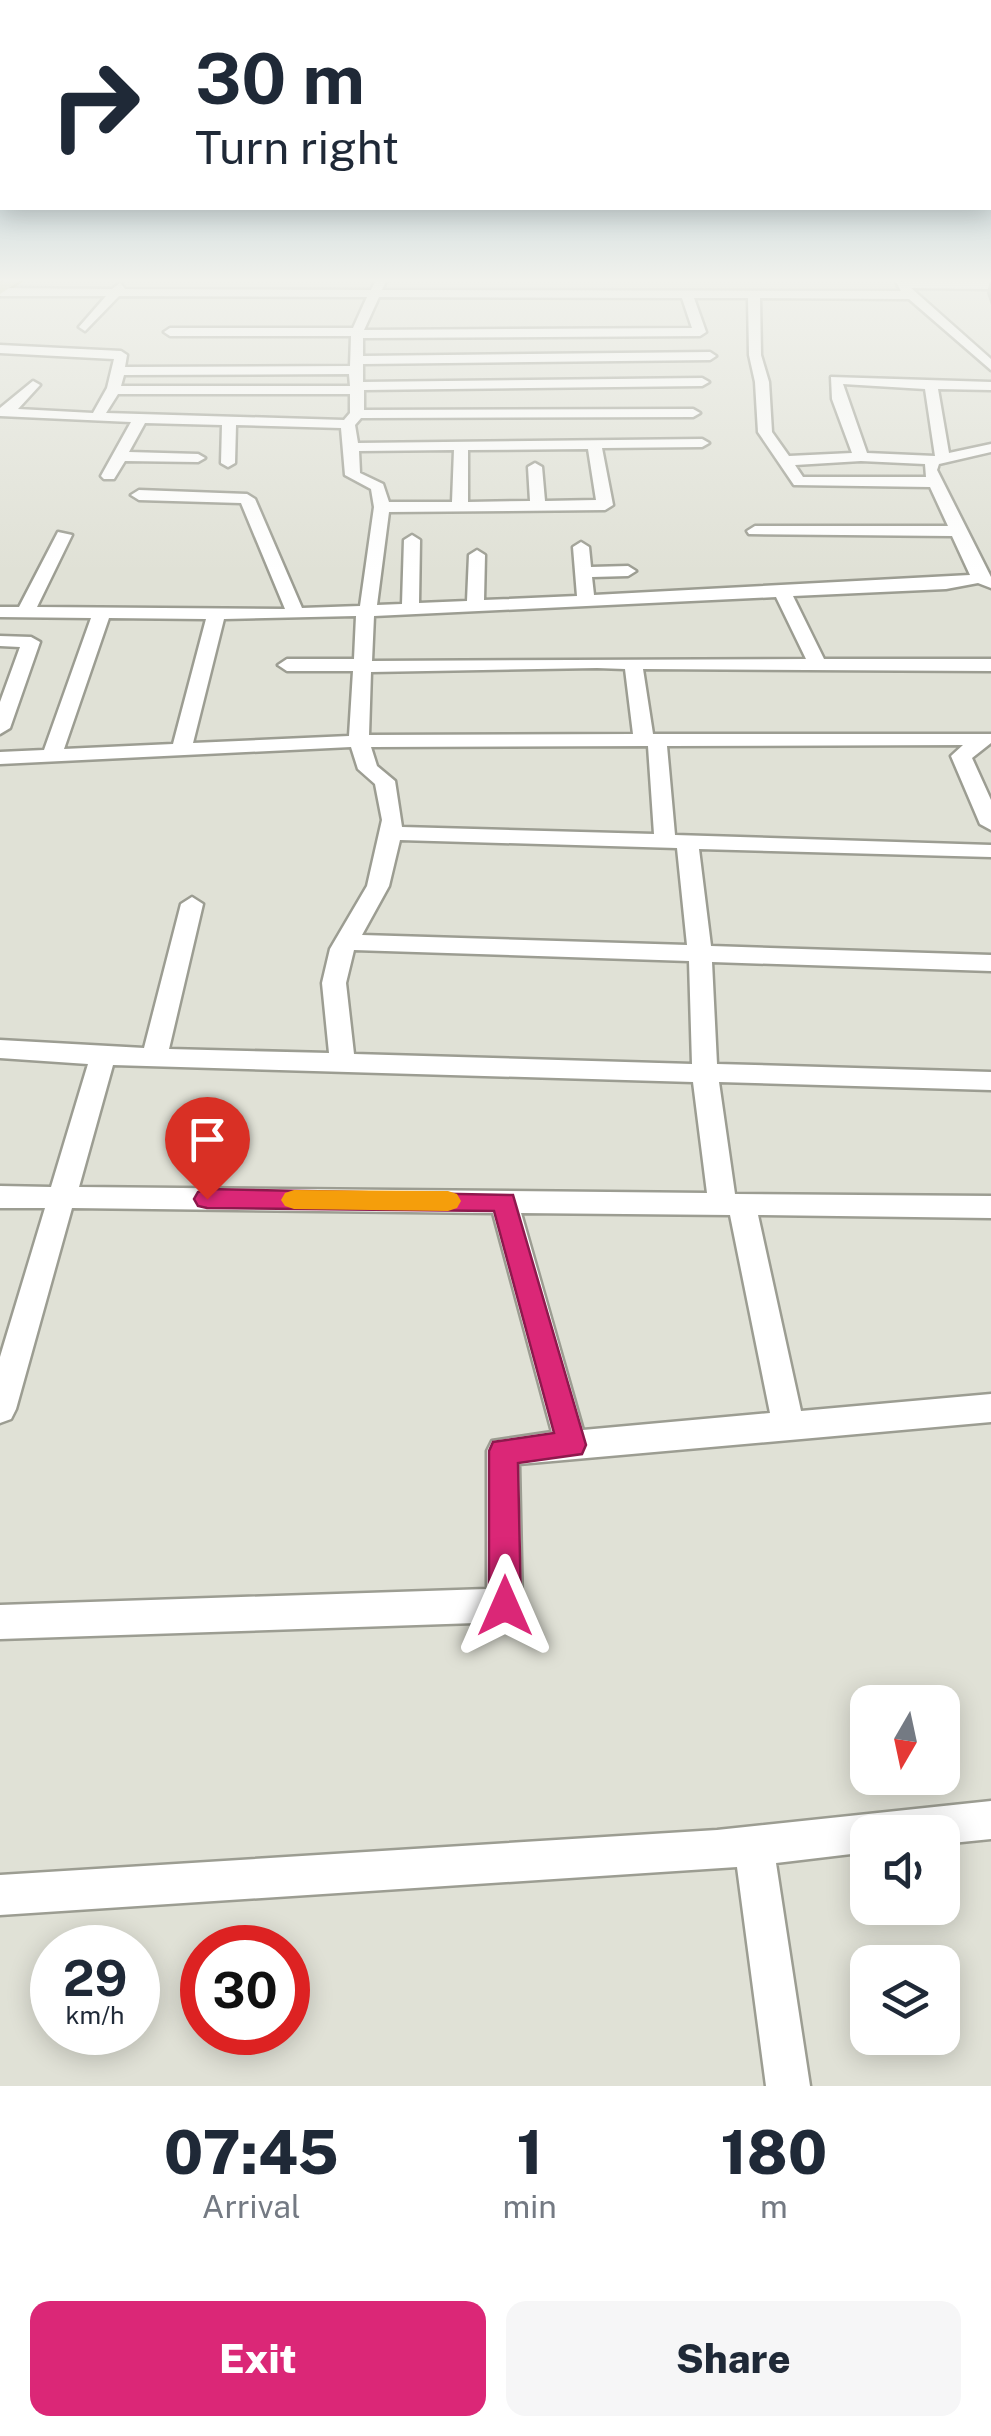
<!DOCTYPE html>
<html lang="en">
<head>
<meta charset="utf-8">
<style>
	:root { --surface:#fff; --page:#f6f6f7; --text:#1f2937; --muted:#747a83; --accent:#db2777 }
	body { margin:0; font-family:"Public Sans",sans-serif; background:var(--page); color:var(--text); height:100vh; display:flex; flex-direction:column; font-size:38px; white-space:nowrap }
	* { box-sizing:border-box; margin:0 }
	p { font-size:32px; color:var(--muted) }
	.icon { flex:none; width:55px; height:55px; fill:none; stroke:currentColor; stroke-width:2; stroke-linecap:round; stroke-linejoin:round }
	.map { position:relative; height:2086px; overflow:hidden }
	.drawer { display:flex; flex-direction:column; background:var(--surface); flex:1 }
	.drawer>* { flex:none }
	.top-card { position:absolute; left:0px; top:0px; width:992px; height:210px; box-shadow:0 5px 25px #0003; background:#fff; color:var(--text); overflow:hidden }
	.needle { width:65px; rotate:189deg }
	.tools { position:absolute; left:850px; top:1685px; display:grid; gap:20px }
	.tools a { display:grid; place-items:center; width:110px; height:110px; border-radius:20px; background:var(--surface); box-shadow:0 5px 25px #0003; font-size:50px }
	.speed { position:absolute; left:30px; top:1925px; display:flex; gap:20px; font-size:50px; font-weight:700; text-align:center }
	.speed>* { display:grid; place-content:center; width:130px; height:130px; border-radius:50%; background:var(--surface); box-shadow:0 5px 25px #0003; line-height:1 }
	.speed small { font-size:25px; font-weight:400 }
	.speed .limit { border:15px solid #d22; background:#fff; color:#111 }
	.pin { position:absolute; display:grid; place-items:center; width:85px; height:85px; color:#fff; margin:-102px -42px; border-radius:50% 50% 50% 0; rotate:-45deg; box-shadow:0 0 10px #0007 }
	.pin .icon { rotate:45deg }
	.me { position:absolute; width:110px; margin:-55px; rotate:0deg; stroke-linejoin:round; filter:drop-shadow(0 0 8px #0008) }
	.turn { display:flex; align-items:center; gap:35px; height:210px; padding:0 30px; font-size:45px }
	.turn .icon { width:130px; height:130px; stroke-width:2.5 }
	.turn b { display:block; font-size:70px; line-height:85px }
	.eta { display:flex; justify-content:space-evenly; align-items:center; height:170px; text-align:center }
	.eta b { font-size:60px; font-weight:800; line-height:70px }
	.cta { display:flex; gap:20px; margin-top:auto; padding:20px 30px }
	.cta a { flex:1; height:115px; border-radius:20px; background:var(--accent); color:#fff; font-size:40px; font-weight:800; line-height:115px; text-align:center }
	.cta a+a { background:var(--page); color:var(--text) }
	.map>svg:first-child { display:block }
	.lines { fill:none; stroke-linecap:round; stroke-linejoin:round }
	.minor-casing { stroke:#9c9d92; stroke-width:5 }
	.major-casing { stroke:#767a3a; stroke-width:5 }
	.minor { fill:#fff; fill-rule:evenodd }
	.major { fill:#c6ca91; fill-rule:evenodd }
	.wall { fill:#979990 }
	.route { fill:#db2777; stroke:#8e194d; stroke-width:2.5 }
	.slow { fill:#f59e0b }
</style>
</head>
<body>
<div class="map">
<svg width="991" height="2086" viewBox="0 0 991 2086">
	<rect width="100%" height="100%" fill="#e0e1d6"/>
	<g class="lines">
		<defs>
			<path id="minor" d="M376,280L386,282L382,290L901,291L896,282L991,281V289L911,288L991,359V370L909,299L760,298L761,355L769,382L772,432L789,456L852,453L832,399L831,377L991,382V390L938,389L949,453L991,444V452L939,464L937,470L991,577V588L978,583L946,589L793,596L824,659H991V671L643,669L653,734H991V743L972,758L991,800V830L980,824L951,756L963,745L667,746L675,835L991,845V857L699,849L711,946L991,955V971L712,962L717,1064L991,1072V1090L719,1082L735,1194L991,1196V1218L758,1215L801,1411L991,1394V1422L519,1464L522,1605L517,1617L505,1622L0,1639V1605L487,1589V1451L492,1441L552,1432L493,1213L72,1208L16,1409L11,1419L0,1423V1357L45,1208H0V1186L51,1187L88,1064L0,1058V1040L144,1048L181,904L192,897L203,904L169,1049L329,1053L322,983L330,949L367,886L382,820L375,784L358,769L351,747L0,764V752L44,750L91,618L0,617V607H19L58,532L72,535L37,607L285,609L241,503L139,500L131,495L139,490L247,494L255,499L302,608L360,606L374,507L371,489L345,475L341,428L236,425L235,463L228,467L221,463L222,425L145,423L129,452L198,454L205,458L198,462L125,461L114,479H104L101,476L131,422L0,416V408L33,381L40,385L18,409L93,413L107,388L114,359L0,353V345L121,351L127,355L125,367L350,366L351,336H170L164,332L170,328H353L367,297L119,296L85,331L79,327L106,296H0V288L112,289L120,283L125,289L371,290ZM379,297L682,298L692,328L364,330ZM694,298H748L749,355L755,382L758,432L794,485L930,487L948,526H755L747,531L749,534L952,536L970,575L594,595L592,577L628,576L636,571L628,566L591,567L589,547L581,542L573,547L577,596L484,600L485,555L477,550L469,555L467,601L419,603L420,540L412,535L404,540L402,604L377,605L389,512L605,510L613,505L602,448L702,447L709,443L702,439L358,443L355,425L361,418L693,417L700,413L693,409L364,410V390L702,386L709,382L702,378L363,382V364L710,360L716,356L710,352L363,356V338L700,336L706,332ZM349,374L350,386H121L124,375ZM843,384L925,389L935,456L867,453ZM118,394H350V413L344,420L106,413ZM588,449L596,500L545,501L542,467L535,463L528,467L530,501L468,502V450ZM454,450L452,502H389L383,484L360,473L359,451ZM861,461L925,464L926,477H803L795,465ZM776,597L806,659L372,661L374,616ZM356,616L354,659H287L278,665L287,671H353L349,736L193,743L224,619ZM109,618L206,619L173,744L64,749ZM597,668L625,669L633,734L369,735L371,672ZM648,746L654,834L402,827L395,781L377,766L371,747ZM400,840L677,848L687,945L362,935L389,886ZM354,950L689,961L692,1064L354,1054L346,983ZM113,1065L693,1082L707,1193L79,1187ZM521,1213L730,1215L770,1413L583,1430Z
				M0,636L31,637L40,642L10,728L0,734V702L20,647L0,646Z
				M991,1801V1839L942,1844V1832H868V1852L776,1863L810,2086H766L737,1867L0,1915V1875L717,1830Z"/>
			<path id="major" d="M6,280H21L0,294V283Z"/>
		</defs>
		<use href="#minor" class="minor-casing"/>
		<use href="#major" class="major-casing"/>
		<use href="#minor" class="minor"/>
		<use href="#major" class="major"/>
	</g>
	<path class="wall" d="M990,280H991V305L987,293Z"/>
	<linearGradient id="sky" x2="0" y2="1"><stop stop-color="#8baebc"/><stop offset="0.49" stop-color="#f1f2ed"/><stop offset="1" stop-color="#f1f2ed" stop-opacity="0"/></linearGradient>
	<rect width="991" height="572" fill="url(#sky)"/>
	<path class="route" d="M207,1189L513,1195L586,1445L582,1454L518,1463L521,1606L516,1616L505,1621L494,1616L489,1606V1451L493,1442L554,1433L494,1211L207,1208L198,1206L194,1199L198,1192Z"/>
	<path class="slow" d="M294,1190L448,1191L457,1194L461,1201L457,1208L448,1211L294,1209L285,1206L281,1200L285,1193Z"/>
</svg>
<div class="tools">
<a><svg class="needle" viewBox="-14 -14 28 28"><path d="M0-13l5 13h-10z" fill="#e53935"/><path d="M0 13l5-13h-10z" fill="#747a83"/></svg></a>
<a><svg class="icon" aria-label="sound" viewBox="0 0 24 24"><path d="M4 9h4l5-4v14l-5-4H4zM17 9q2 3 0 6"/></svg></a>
<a><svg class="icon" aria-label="layers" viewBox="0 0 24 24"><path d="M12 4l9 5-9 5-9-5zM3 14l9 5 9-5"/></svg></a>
</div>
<div class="speed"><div>29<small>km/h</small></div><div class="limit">30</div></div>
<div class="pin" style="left:207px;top:1199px;background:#d93025"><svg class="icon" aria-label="arrive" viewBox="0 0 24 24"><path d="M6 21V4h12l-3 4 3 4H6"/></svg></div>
<svg class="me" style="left:505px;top:1606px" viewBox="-20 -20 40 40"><path d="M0-17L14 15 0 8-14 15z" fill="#db2777" stroke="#fff" stroke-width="4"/></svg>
<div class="top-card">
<div class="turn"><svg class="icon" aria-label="right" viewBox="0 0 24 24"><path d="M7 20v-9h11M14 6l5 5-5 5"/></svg><div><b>30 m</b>Turn right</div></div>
</div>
</div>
<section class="drawer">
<div class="eta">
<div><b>07:45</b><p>Arrival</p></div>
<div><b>1</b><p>min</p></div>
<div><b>180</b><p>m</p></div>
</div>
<div class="cta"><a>Exit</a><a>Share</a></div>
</section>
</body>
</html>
